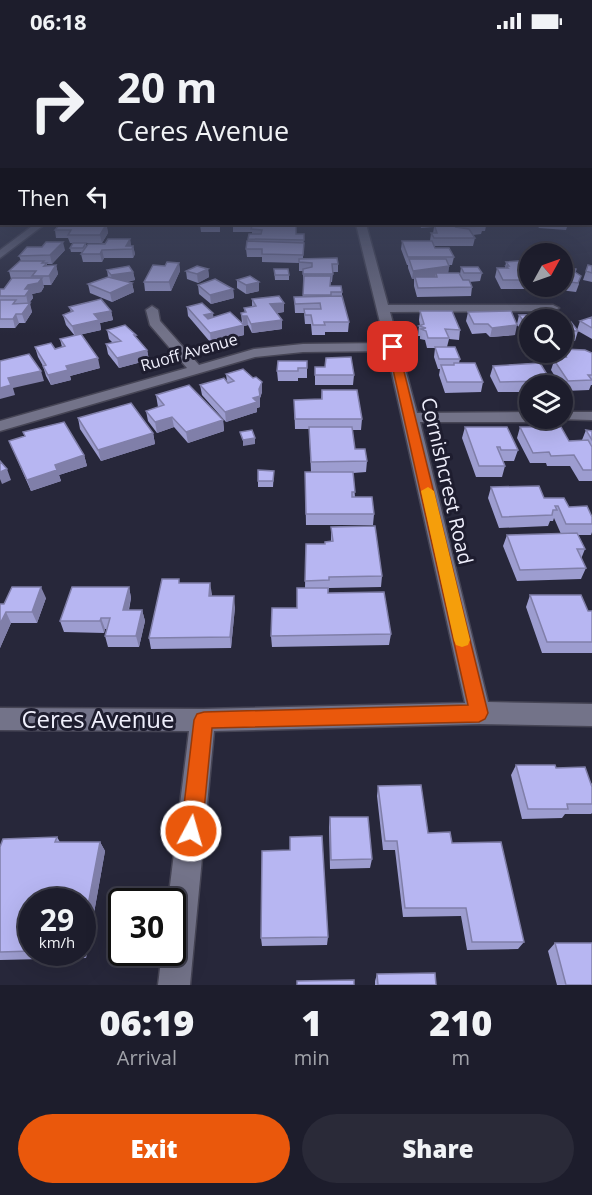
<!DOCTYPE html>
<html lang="en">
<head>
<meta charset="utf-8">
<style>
	:root { --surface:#1d1d2c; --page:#2a2a38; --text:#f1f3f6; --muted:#a0a2a9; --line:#3b3b48; --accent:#ea580c }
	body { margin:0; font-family:"Open Sans",sans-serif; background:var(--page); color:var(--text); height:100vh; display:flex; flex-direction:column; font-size:22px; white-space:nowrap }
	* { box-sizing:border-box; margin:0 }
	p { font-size:20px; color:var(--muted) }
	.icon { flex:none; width:33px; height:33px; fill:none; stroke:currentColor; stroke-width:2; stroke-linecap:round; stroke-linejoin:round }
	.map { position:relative; height:943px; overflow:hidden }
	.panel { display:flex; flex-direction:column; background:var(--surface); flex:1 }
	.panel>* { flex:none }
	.guide { position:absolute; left:0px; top:0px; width:592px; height:183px; box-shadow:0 6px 24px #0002,0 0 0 2px var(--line); background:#1d1d2c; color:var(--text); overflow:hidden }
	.needle { width:39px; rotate:50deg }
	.controls { position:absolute; left:519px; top:201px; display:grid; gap:12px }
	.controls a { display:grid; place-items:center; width:54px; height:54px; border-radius:50%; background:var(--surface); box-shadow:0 6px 24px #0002,0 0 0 2px var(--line); font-size:30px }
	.speed { position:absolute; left:18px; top:846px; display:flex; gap:12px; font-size:30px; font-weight:700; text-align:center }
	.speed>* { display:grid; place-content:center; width:78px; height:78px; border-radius:50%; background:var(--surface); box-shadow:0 6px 24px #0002,0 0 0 2px var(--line); line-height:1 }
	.speed small { font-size:15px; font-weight:400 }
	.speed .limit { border:3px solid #111; border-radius:9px; background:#fff; color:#111 }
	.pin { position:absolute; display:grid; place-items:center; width:51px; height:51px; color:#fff; margin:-26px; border-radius:12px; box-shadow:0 3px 9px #0006 }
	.me { position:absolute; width:66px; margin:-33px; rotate:6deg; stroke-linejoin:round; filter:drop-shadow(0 0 4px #0008) }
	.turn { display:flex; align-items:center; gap:21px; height:126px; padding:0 18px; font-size:27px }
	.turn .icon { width:78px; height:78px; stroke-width:2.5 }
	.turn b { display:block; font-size:42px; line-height:51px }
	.then { display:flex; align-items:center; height:57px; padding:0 18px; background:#0003; gap:12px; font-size:22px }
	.eta { display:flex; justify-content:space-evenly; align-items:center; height:102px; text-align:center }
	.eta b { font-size:36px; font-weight:800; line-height:42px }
	.cta { display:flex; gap:12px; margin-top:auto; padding:12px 18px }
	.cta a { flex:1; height:69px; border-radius:36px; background:var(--accent); color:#fff; font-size:24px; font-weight:800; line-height:69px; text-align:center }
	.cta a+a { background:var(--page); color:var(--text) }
	.status { display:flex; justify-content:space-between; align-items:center; height:42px; padding:0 30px; background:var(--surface); direction:ltr }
	.status svg { height:16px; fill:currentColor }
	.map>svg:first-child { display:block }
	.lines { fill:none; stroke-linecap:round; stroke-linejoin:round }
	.minor-casing { stroke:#464555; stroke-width:3 }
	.minor { fill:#737389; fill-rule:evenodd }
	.wall { fill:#9d9dd0; fill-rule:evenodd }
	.shaded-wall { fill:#807fa9 }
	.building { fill:#b7b6f2; stroke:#807fa9; stroke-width:1.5 }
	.route { fill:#ea580c; stroke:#983908; stroke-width:1.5 }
	.slow { fill:#f59e0b }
	.labels { text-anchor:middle; stroke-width:6; stroke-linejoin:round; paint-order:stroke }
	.far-street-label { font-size:16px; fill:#efeffc; stroke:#1e1d2f }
	.street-label { font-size:20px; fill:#efeffc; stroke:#1e1d2f }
	.near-street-label { font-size:24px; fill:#efeffc; stroke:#1e1d2f }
</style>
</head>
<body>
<div class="status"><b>06:18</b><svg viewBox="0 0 49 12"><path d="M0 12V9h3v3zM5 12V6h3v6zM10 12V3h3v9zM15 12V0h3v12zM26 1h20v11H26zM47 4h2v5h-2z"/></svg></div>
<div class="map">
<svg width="592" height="943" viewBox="0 0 592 943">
	<rect width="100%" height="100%" fill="#27273a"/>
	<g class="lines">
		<defs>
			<path id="minor" d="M35,182H45L0,216V208Z
				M356,182H366L388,263H553L559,266L553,269L390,270L417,371L530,370V376H536L530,380H420L488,660L592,662V684L479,682L214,689L190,943H158L162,910H172V860H168L189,689L0,688V666L203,667L465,661L387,309L303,310L255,315L0,389V379L187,326L150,283L146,268L152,264L158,268L160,279L199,323L254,307L303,302L385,301Z
				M562,370H592V378L557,377L562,376Z"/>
		</defs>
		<use href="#minor" class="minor-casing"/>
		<use href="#minor" class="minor"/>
	</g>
	<path class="wall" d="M591,161H592V174H591Z
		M64,182H121L119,185H107L108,191L102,201H70L68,196H56L55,188L65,183Z
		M220,182V190H201L200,183Z
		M233,182H285V184L296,192H304L303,216L338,222V230H333L332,240H330V244L342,250V254L349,280L348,290H325V293H312L311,282H305L304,271H295L294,255H303V229H299V221L262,220V215H247L246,207L249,192H252V190H233Z
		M420,182H484L486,184L485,189H482L481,192L473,193L475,196L473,204H434L435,206L454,215L452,223H449L448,231L460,232L461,225L482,231L480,239L469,240L472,245L471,254L417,255L414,244V237H412L408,226V223H407L401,207L402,199H430L431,191H433L434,185L421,186Z
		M536,182H568L566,188L539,186Z
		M130,197L131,204H133L135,212L133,216H104L102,220H83L81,212L83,210H71L70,206L86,201V204Z
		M65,208L52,222H47V224L56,223L58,232L51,243H43L44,245L41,250L32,252L33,256L29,261L32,270L25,281H19L15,286H0V247H4L11,237L9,229L21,219L19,214Z
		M530,218V233H528L530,235L529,247H501L495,235L497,226H505L506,220Z
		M179,221L180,229L171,249H145L144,240Z
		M588,223L592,224V240L583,238Z
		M208,227L209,235L198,241L187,237L186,229Z
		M274,227L289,233V238H275Z
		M562,227L575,231L579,242L576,250L544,246L545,244H562Z
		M107,228L133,230L135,238L127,240L132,241L134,250L112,260L90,251L88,242L108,235Z
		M237,238L259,249L246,252L237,246Z
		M198,243L233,247L234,256L211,262L199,252Z
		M252,257L284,261V270L277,271L282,287L252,291L248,283L244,284V293L211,301L188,274L187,265L213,271V275L242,281L241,271H245L244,266L252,265Z
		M69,265L111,269L113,278L100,281L101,288L78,293L100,326L70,334L71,338L51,343L46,334L43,324L38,315L35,305L55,307L62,305L60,297L75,294L66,283L63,273L71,270Z
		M420,269L460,288L459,298L449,297L447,305L460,317L459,321L483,340L481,350L445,351L439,333L440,327H438L434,315L435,306H427L425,298L420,297V294H418L419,284H420L419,278Z
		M468,270L515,293L490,295L486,291L472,292L466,279Z
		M519,273L530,278V298H527L517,282Z
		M592,275V297L578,289L575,299H563L562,301V280L577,288L580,279Z
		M107,288L137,296L147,308L149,318L119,326L108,312L106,302L113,301L109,297Z
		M533,310H558L559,312L558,315L560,310L592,311V343H591L589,348L565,349L562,345V344H561L551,328L553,322H540L551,339L550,344H530V350H498L490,334L493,324L537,321L533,312Z
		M307,319V336H298V339H278L277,329Z
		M315,325L354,333L353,343H315Z
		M226,332L262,350L260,356V365L257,366V370L226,380L202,353L200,343L227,340Z
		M322,348L362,377L361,388H352L355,407L367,419L366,430L353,431L355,455L374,472L373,483H306L305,430H311L309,387H295L294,358L321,357Z
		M156,353L223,378L224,389L188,401L174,385L157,391L148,379L146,369L158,365Z
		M78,376L153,391L155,402L101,419L80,387Z
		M465,385L518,408L514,419H503L505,424L502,435H476L462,396Z
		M520,385L569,399L582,398L586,388L592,389V439H579L570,424H547L546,421H530L517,396Z
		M9,399L84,413L87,424L59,433L61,439L31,449Z
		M274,429L273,445H258V439Z
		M491,445L544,456L569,465L592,475V490L591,493H578L585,507L581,517L586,526L581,537L517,539L503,504L507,493L561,492L554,476L553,479H550L548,484L499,486L488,456Z
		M331,485L382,534L381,545L329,546L328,551L391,592L389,603L272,605L271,594L297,566L305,546L306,502H325L331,499Z
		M179,541L212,552L211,554L235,565L231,606L151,607L149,596Z
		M129,545L131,556L129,568H142L145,579L139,605H108L105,594L107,587H105L104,591L64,590L60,579Z
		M530,553L588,569H592V611H542L526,565Z
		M46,556L37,581H11L0,606V562H4Z
		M516,723L556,726L591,742L592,741V771L591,772H565L562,776L522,777L511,733Z
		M378,744L428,791L452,801L524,900L518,907L467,908L461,874L403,875L395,808H383L377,754Z
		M330,775L372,817L370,826L330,827L329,785Z
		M57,795L60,800H100L105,809L86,916L0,918V805ZM32,860L82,910H32Z
		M290,808L328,895L327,903L262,904L261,896Z
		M555,901L592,943H557L548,909Z
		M377,932L436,943H375V939Z"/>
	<path class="shaded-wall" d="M103,182H106L108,191L102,201L100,193L104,187Z
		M130,197L131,205L126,204Z
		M63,200L65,208L52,222L50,213Z
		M133,204L135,212L133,216L132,207Z
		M102,208L104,216L102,220L100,212Z
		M179,221L180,229L171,249L169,240Z
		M56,223L58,232L51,243L49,234Z
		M449,224L448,233L436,231L435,235H415L414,237H412L413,229Z
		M208,227L209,235L198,241L197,232Z
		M133,230L135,238L112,242L111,233Z
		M42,236L44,245L41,250L32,252L33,256L28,263L25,247L28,243Z
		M259,240V249L246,252V243Z
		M132,241L134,250L112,260L110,251Z
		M233,247L234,256L211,262L210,253Z
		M30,261L32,270L25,281L22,272Z
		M284,261V270L270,272V262Z
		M111,269L113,278L100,281L101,288L75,294L72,284L94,272Z
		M213,271L214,280L205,282L204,273Z
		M16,272L19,281L15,286L13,277Z
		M242,274H247L248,283L244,284V293L211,301L210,291L243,283Z
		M282,278V287L252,291L251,282Z
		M517,283L515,293L490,295L492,286Z
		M147,308L149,318L119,326L117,316Z
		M98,316L100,326L70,334L71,338L51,343L48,333L66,324Z
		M41,329L44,339L13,346L15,353L0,357V346L8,336Z
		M262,340V350L260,356V365L257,366V370L226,380L225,370L253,356L259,347Z
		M172,375L174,385L157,391L155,380Z
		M223,378L224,389L188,401L186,390Z
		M153,391L155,402L101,419L98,408Z
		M255,396V402L243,404V398Z
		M84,413L87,424L59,433L61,439L31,449L27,438L55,423Z
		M7,427L11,438L2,442L0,437V430Z
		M210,541L212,552L210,565L209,554Z
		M41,545L46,556L37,581L32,570Z
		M129,545L131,556L126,579L123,568Z
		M234,554L235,565L231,606L230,595Z
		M142,568L145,579L139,605L136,594Z
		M6,570L11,581L0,606V582Z
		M101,576L105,587L104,591L100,579Z
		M100,800L105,809L86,916L82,910V895Z"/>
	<path class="building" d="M200,182H220H219L200,183Z
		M434,182H481L483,184L455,185L469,187L475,196H434L431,191H437Z
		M59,183H106L100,193H68L71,188H55Z
		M252,184H296V192H304V198L248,197L249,192H261L262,188L251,187Z
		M108,197H130L126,204H133L132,207L102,208L100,212H81L88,202H105Z
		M247,199L304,201L303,213L262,212V207H246Z
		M402,199H432L435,206H449L454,215H408Z
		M46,200H63L50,213L19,214L27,205H42Z
		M73,201H86L83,206H70Z
		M337,216L338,222H332L333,232H303V227L312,225V221L299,220V217Z
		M409,217H446L449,224L413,229Z
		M530,218V224H523L530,235V238H503L497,226H508L506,224H509L506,220Z
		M20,219H44L42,221H47L44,224L56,223L49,234H32L36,229H9Z
		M167,220L179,221L169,240H144L153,223L165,224Z
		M588,223L592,224V231L586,229Z
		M129,224L133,230L111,233L107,228Z
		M197,224L208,227L197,232L186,229Z
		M461,225H478L482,231H464Z
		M563,225L576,227L575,230L581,234L578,241L562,239Z
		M274,227H288L289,233H275Z
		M436,231H459L463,238H469L472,245L418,246L415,235H437Z
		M250,234L259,240L246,243L237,238Z
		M304,234H331L330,244H341L342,250H331V253H303Z
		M108,235L132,241L110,251L88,242Z
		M12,236H42L38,241L28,243L25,247H30L25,254H0V247H4Z
		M215,237L233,247L210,253L198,243Z
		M279,254L284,261L270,262L282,278L251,282L247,274H242L241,271L246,270L244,266L256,264L252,257Z
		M342,254L349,280H324L325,283H313L311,273H305L304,267H321L320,261L295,262L294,255Z
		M101,257L111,269L94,272L99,278L72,284L63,273L73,269L69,265Z
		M0,258H16L13,262L30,261L22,272H16L13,277H0Z
		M202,261L213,271L204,273L208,277L230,270L244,283L210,291L187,265Z
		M420,269H452L460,288L445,287L449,296H428L426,289L421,287L426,286L419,284L424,282Z
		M511,269L517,283L492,286L488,282H474L468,270Z
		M550,272L554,278H530V288L519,273Z
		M592,275V286L580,279Z
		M562,280H571L578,289H563L565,292H562Z
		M125,283L136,293H134L147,308L117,316L106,302L121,299L107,288Z
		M81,292L98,316L66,324L68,328L48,333L43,324L46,323L35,305L51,301L55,307L65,304L60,297Z
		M435,305H455L460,317H439Z
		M562,307L585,308L592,311V333H588L592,338L568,339L554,318L559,314L566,315L562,310Z
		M540,310H558L559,312H540Z
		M29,312L41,329L8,336L11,343L0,346V319Z
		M351,315L354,333H315V325H325L326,316Z
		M278,319H307V326H298V329H277Z
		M454,321H475L483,340H447L441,323H454Z
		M540,321L551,339L500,340L493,324Z
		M243,327L253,336L256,335L262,340L259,347L260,354L253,356L257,360L225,370L200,343L224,336L228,341L234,339L226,332Z
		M189,343L223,378L186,390L172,375L155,380L146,369L164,363L156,353Z
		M322,348H357L362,377H295L294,358L322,357Z
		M131,361L153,391L98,408L78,376Z
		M64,380L84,413L55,423L57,428L27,438L9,399L25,394L23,390Z
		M309,385H352L355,407H365L367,419L311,420Z
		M465,385H507L518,408H501L500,405H497L505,424H479Z
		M520,385H561L569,399L588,398L592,405V428H583L574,413L551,414L549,410L533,411Z
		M252,388L255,396L243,398L240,390Z
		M586,388L592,389V398Z
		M0,419L7,427L0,430Z
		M258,428L274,429L273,439H258Z
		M305,430H353L355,450H352V455H372L374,472H306Z
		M539,444L544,456H564L569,465L587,464L592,475V482H566L558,464H555L557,468H553L552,473L502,475L491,445Z
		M375,484L382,534L329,535V538L305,539L306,502H325V500L333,499L331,485Z
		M577,491L585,507H577L586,526L520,528L507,493Z
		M162,537H179V541H210L209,554H234L230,595L149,596Z
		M12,545H41L32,570H6L0,582V562H4Z
		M72,545H129L123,568H142L136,594H105L110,576H101L100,579H60Z
		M297,546H328V551L384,550L391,592L271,594L272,566H297Z
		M530,553H581L588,569H592V600H547Z
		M516,723H555L556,726L585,725L592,745V762H567L568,767H528Z
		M421,743L428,791L450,790L452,801L501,800L524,900H472L466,866H405L397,799H385L378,744Z
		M330,775H368L372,817L331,818Z
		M322,794L328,895L261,896L262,809L290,808V795Z
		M57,795L55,800H100L82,895V860H32V909L0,910V805L3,797Z
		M555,901H592V943H566Z
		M435,931L436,943H378L377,932Z
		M354,938V943H297V939Z"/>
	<linearGradient id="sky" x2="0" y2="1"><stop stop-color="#151520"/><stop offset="0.55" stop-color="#414760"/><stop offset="1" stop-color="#414760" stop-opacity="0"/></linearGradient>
	<rect width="592" height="293" fill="url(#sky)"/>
	<path class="route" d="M393,302L398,305L488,671L485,677L479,680L212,686L202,789L199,796L191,799L184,796L181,789L194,678L197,672L204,670L468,663L388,305Z"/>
	<path class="slow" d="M428,445L434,449L470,598L468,603L462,605L456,603L454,598L421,449Z"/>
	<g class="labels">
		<g class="far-street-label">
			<text transform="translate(189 310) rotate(-16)" y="6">Ruoff Avenue</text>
		</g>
		<g class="street-label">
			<text transform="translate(447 439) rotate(77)" y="7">Cornishcrest Road</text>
		</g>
		<g class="near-street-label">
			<text x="98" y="686">Ceres Avenue</text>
		</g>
	</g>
</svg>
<div class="controls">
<a><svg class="needle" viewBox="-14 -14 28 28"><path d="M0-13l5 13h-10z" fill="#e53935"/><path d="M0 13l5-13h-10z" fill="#a0a2a9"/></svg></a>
<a><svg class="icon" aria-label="search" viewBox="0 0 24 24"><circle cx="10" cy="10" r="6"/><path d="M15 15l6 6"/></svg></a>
<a><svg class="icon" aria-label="layers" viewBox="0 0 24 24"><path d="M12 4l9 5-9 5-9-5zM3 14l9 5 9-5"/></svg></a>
</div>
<div class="speed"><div>29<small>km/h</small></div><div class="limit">30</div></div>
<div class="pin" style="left:393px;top:305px;background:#d93025"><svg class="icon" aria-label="arrive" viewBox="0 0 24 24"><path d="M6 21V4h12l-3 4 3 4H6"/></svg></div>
<svg class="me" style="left:191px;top:789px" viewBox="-20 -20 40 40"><circle r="17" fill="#ea580c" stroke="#fff" stroke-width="3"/><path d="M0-11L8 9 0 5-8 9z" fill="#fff"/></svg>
<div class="guide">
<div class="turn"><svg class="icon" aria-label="right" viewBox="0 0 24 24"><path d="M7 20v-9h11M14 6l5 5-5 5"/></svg><div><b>20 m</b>Ceres Avenue</div></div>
<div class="then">Then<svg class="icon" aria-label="left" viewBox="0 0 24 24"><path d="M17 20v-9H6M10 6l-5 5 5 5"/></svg></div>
</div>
</div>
<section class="panel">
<div class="eta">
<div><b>06:19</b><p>Arrival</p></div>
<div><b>1</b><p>min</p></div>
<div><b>210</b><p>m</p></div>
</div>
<div class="cta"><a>Exit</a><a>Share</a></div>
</section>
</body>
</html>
